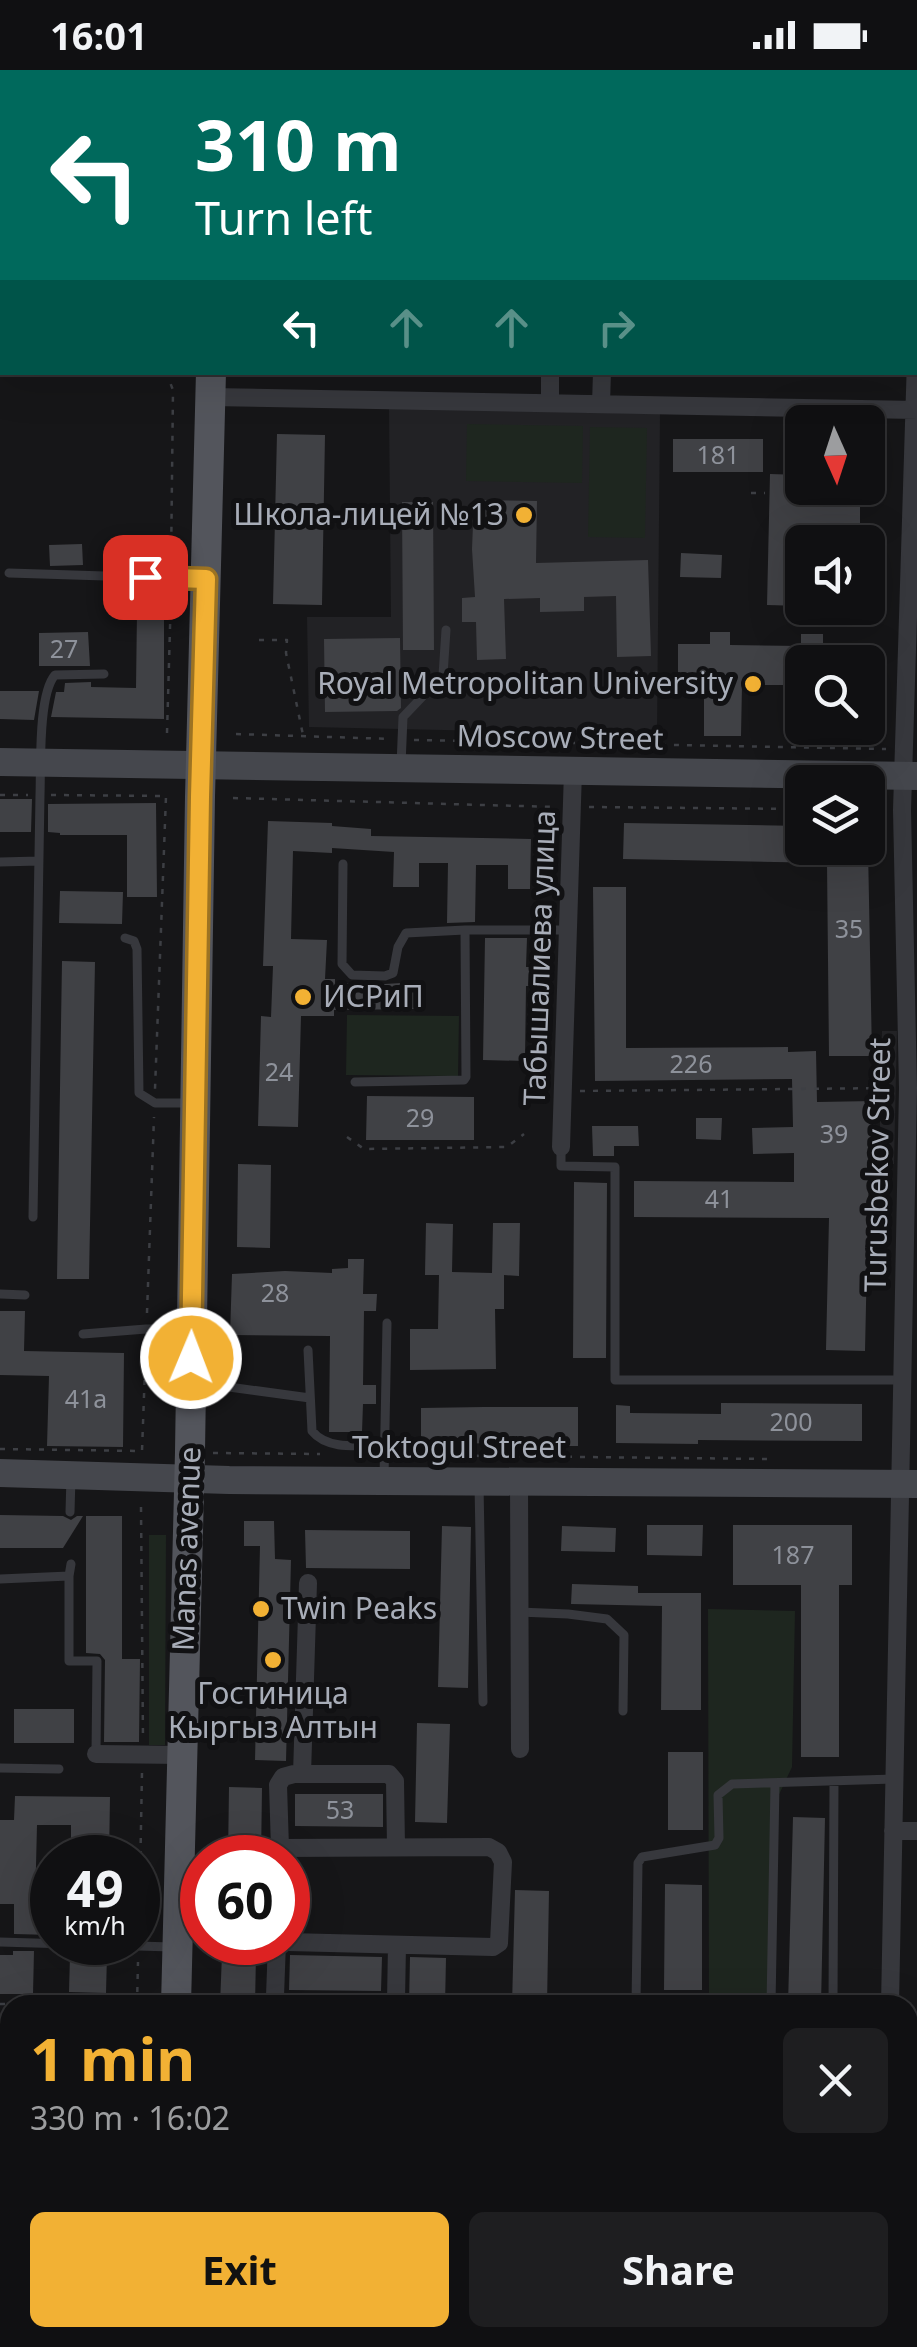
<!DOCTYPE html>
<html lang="en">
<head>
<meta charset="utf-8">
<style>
	:root { --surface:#101012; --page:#1e1e20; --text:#f1f3f6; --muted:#9c9d9f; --line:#303032; --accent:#f2b134 }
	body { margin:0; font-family:"Noto Sans",sans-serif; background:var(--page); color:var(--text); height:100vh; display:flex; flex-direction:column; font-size:38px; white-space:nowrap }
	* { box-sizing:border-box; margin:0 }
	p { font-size:32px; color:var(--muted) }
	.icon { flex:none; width:55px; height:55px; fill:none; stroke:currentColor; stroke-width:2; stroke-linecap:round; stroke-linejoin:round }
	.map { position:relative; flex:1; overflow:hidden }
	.panel { position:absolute; left:0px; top:1925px; width:918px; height:352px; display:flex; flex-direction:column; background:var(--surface); border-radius:30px 30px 0 0; box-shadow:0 10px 40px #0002,0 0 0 2px var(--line) }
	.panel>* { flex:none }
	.banner { position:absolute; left:0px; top:0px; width:918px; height:305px; box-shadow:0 10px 40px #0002,0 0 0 2px var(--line); background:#00695c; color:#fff; overflow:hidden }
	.needle { width:65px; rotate:177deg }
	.tools { position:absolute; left:785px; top:335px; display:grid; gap:20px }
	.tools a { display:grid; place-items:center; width:100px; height:100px; border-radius:15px; background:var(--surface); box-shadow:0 10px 40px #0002,0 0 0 2px var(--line); font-size:50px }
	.speed { position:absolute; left:30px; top:1765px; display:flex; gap:20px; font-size:50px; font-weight:700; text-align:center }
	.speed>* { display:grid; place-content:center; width:130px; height:130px; border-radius:50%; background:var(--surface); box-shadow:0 10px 40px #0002,0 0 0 2px var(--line); line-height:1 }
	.speed small { font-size:25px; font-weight:400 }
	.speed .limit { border:15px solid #d22; background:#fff; color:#111 }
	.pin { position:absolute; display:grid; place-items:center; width:85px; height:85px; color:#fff; margin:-42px; border-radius:20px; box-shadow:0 5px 15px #0006 }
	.me { position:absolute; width:110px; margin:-55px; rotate:1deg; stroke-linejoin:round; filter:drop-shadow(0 0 8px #0008) }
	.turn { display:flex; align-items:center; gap:35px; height:210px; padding:0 30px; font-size:45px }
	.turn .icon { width:130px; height:130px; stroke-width:2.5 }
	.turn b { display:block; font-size:70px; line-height:85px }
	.lanes { display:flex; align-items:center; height:95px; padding:0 30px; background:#0003; justify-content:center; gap:50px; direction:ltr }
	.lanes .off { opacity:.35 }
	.round { display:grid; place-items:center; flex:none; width:105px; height:105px; border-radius:15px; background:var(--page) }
	.head { display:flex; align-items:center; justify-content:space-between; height:170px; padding:0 30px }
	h1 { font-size:60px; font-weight:700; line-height:75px; color:var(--accent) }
	.primary-button { display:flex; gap:20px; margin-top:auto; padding:20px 30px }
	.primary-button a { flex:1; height:115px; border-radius:15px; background:var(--accent); color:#111; font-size:40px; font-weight:700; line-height:115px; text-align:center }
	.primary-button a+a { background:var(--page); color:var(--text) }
	.status { display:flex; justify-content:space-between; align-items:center; height:70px; padding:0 50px; background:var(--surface); direction:ltr }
	.status svg { height:28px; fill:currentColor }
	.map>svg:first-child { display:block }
	.built { fill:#222225 }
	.green { fill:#1e261f }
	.building { fill:#404145 }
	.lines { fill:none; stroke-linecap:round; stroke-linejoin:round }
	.path { stroke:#3d3f44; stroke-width:2.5; stroke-dasharray:5 8; stroke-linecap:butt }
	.lane { stroke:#37383d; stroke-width:9 }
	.street { stroke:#37383d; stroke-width:18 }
	.secondary { stroke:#45474d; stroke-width:28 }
	.primary { stroke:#53555c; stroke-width:30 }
	.route-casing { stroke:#9d7322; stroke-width:25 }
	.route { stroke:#f2b134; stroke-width:18 }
	.poi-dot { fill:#f2b134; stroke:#111113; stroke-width:4 }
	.labels { text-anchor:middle; stroke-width:10; stroke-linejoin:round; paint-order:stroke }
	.number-label { font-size:25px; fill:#8e929b }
	.poi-label { font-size:30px; fill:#a8adb8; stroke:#111113; text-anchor:end }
	.street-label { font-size:30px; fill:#a8adb8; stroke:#111113 }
</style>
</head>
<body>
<div class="status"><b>16:01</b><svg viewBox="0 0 49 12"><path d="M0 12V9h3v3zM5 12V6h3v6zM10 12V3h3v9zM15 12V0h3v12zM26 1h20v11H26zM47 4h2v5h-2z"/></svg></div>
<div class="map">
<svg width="917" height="2277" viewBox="0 0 917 2277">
	<rect width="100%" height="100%" fill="#161618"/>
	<path class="built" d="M389,338L660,344L657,665L309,657L307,547H391Z
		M882,961H897L894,1094H879Z"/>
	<path class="green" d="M467,354L583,356L582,413L466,411Z
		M590,357L647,358L645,468L588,467Z
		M347,945L459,946L458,1006L346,1005Z
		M149,1465H166L165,1675H149Z
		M708,1539L795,1541L792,1697L775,1733L771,1935H709Z"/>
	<path class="building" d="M277,364L325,365L322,535L273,534Z
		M673,369H763V402H673Z
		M770,404L802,405V418H860V472H802V536L767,535Z
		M474,430L537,431L536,493L648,490L651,586L617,587L616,526L584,527V541L540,542V528L504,529L506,589L477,590L476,552H462V528L475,527L472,479Z
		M402,432H433L434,580H403Z
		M82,474L83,495L50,496L49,475Z
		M681,483L722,485L721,508L680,507Z
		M109,515L164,516V649L51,647L56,622H64L65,613L91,612V617L136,618L137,541H109Z
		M88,562L90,596H39V563Z
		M710,562H730V575L801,576V564H823V576H854L853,592H802V615H742L741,666H704V614H678V574H710Z
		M400,568L401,638L397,641L325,642L324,569Z
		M0,621H39L34,650L0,649Z
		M0,729H32L31,762H0Z
		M156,733L157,827H127V765H60V763L48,762V734Z
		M268,751L332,753V756L371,759V766L531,769L530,819H508V795H476L475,852L447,853L448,793H419V817H393L394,782L332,778V783L293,781L291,869L327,870L325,909H335V913L385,914L417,912V939L334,940V946H301L298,1057L258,1056L261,946L271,947L273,896H263Z
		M624,753L802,756V778H868L872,986H829L827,793L623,789Z
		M593,817H626V978L788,977V982L816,981L817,1032L874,1031L875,1096H869L865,1281L826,1280L829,1148L634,1147V1111L794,1112V1083L753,1084L752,1058L793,1057L792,1009L595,1011Z
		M60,821L123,822L122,854L59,853Z
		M485,868H527L526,897H535L534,916H526L525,991L483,990Z
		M62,891L95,892L89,1209H57Z
		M367,1026L474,1027V1070H366Z
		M696,1048H722L721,1070L696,1069Z
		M592,1056H638L639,1076H614V1086H593Z
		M238,1094L271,1095L270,1178L237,1177Z
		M574,1112L607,1113L606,1288H573Z
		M426,1153L453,1154L452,1202L492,1203L493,1153H520L519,1206L504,1205V1239H495L496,1299L410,1300V1259H438L439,1205H425Z
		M348,1189H364L363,1224H377L376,1241H364L363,1315H376V1334H363L362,1362H329L330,1266L230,1265L232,1204L285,1201L332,1203V1199L348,1198Z
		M0,1241H25L24,1281L124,1283L123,1377L47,1376L49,1306L0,1305Z
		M721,1333L862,1334V1371L698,1370V1374L616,1373V1335L630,1336V1343L721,1344Z
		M484,1337H578V1376H509V1373L421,1374V1338Z
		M0,1445L63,1446L71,1450L77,1446H83L63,1478H0Z
		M86,1446H122V1589H140L139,1672H104L105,1590L100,1584L86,1583Z
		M244,1451H274L275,1489L291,1490L286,1691L255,1690L260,1476H244Z
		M647,1455H703L702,1486L647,1485Z
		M733,1455H852V1515H839V1687H801V1515H733Z
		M442,1456L471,1457L468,1618L438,1617Z
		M562,1456L616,1458L615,1482L561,1481Z
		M305,1460L410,1461V1499L306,1498Z
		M572,1514L638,1516V1523H701V1640H661L662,1536L571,1534Z
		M14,1639H74V1673H14Z
		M417,1653L450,1654L447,1753L415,1752Z
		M668,1682H703V1760H668Z
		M229,1717L262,1718L261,1788H228Z
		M295,1724H383V1757L295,1756Z
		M15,1726L110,1727L109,1788H71V1755H37L35,1836H52V1865L14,1864V1834H0V1750H14Z
		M793,1747L825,1748L821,1935H788Z
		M665,1814L702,1815V1920H664Z
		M515,1820L549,1821L547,1935H512Z
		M13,1881H34L33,1924H0V1885H13Z
		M222,1884H256L255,1935H220Z
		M70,1885H107L106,1923L69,1922Z
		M290,1885L382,1887L381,1921L289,1920Z
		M410,1887L446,1888L445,1935H409Z"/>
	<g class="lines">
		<path class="path" d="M0,49L2,53
			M0,185L2,181
			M166,302L173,320L171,495
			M751,423H765
			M259,570H287L286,583L303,665
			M167,663L171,523
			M236,664L391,669
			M414,670L886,679
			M0,725H28
			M51,725L166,726L155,1019
			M233,728L556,737
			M589,737L802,739
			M868,740H886
			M580,1021L892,1018
			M347,1067L364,1079L507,1077L524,1064
			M147,1243L154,1047
			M0,1379L142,1381L146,1271
			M213,1383L320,1384
			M398,1385L770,1389
			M141,1437L143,1669
			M139,1864L142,1702
			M0,1934L41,1935
			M137,1935L138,1892
			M908,2083H917
			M132,2277V2268
			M208,2277V2268"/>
		<path class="lane" d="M325,0V2
			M9,503L201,509
			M401,695L403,647L443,605L446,560
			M0,792L39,791
			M343,794L342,894L352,905L385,906L393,903L398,877L406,863L465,860H568
			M125,868L134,871L137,879L139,1023L155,1033H188
			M355,1012L464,1010L466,1007L465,860
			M561,1077V1096L615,1097V1310H901
			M33,1147L40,725C41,698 38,624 55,605L104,604
			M0,1224L25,1225
			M83,1264L146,1259H185
			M308,1280L312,1361C328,1381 361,1375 384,1375
			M198,1318L229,1317L310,1328
			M384,1408L387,1253
			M479,1414L483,1632
			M70,1442L71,1407
			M71,1494L69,1506V1591H97L96,1683
			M0,1509L69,1506
			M519,1542L568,1544L607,1549L624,1565L623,1641
			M0,1698L59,1699
			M0,1872L172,1877
			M636,1935L638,1793L642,1787L715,1775L719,1768L718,1725L732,1714L894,1709
			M771,1935L775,1713
			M833,1935L834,1711
			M0,2011H10
			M699,2272L883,2269
			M280,2277V2268
			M440,2277L441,2268"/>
		<path class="street" d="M550,0V2
			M44,2V0
			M605,2V0
			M0,298H2
			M210,327L917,340
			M550,332V302
			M601,334L602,302
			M561,1077L573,701
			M519,1411L520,1679
			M96,1684L182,1685
			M302,1704L308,1513
			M893,1761H917
			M277,1872L275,1926L277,1935
			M288,1872L493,1877L499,1873L503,1792L498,1782L489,1777L280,1778L278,1715L283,1707L294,1704H389L395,1711L396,1777
			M390,1935L396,1930L397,1875
			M890,1935L908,1018L902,740L917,257
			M621,2277V2268
			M883,2277V2268"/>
		<path class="secondary" d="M0,692L917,706
			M0,1403L229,1410L917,1414
			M0,2100H10
			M908,2112H917"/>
		<path class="primary" d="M221,2V0
			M176,1935L190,1382L200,727L211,302
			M172,2277V2268"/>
	</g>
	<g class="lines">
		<defs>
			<path id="route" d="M145,507L206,509L200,727L191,1288"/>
		</defs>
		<use href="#route" class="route-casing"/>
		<use href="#route" class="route"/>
	</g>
	<g class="poi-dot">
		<circle cx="524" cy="445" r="10"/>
		<circle cx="753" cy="614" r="10"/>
		<circle cx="303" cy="927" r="10"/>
		<circle cx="261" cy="1539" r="10"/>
		<circle cx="273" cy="1590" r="10"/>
	</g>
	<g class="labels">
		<g class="number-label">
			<text x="718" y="394">181</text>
			<text x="64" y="588">27</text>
			<text x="849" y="868">35</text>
			<text x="691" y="1003">226</text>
			<text x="279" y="1011">24</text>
			<text x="420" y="1057">29</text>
			<text x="834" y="1073">39</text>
			<text x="719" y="1138">41</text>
			<text x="275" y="1232">28</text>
			<text x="86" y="1338">41а</text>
			<text x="791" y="1361">200</text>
			<text x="793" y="1494">187</text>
			<text x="340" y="1749">53</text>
		</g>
		<g class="poi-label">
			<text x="504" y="455">Школа-лицей №13</text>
			<text x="733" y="624">Royal Metropolitan University</text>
			<text x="323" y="937" text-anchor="start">ИСРиП</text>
			<text x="281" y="1549" text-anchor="start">Twin Peaks</text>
			<text x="273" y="1634" text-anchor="middle">Гостиница<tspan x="273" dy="34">Кыргыз Алтын</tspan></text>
		</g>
		<g class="street-label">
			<text transform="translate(560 668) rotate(1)" y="10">Moscow Street</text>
			<text transform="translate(540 888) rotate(-88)" y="10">Табышалиева улица</text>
			<text transform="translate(878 1095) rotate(-89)" y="10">Turusbekov Street</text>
			<text x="459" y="1388">Toktogul Street</text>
			<text transform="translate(187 1479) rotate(-88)" y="10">Manas avenue</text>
		</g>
	</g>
</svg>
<div class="tools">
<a><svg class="needle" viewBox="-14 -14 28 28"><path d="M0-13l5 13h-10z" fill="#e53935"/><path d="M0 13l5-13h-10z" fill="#9c9d9f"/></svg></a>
<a><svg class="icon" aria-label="sound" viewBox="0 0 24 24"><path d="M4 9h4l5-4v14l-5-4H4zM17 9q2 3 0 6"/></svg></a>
<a><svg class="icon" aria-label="search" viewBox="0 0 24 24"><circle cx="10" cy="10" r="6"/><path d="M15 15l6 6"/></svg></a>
<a><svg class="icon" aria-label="layers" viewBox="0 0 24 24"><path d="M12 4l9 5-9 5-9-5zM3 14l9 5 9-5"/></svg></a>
</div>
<div class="speed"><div>49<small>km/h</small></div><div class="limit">60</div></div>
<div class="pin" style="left:145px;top:507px;background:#d93025"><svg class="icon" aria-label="arrive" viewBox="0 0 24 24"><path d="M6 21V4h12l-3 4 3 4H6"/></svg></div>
<svg class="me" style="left:191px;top:1288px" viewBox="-20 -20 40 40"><circle r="17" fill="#f2b134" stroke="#fff" stroke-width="3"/><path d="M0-11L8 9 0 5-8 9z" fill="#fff"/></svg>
<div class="banner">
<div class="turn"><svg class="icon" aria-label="left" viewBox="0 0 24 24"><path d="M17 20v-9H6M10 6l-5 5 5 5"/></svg><div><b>310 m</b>Turn left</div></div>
<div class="lanes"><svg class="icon" aria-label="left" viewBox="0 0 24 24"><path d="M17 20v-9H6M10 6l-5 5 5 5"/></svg><svg class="icon off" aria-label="ahead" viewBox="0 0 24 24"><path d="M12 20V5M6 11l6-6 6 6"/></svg><svg class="icon off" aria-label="ahead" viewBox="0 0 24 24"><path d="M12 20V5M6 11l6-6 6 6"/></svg><svg class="icon off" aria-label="right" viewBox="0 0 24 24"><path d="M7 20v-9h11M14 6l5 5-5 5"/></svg></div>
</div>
<section class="panel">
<div class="head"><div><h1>1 min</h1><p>330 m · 16:02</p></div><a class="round"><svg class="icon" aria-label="close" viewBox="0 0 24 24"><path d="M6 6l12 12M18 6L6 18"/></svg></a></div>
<div class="primary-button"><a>Exit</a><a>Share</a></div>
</section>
</div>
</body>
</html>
